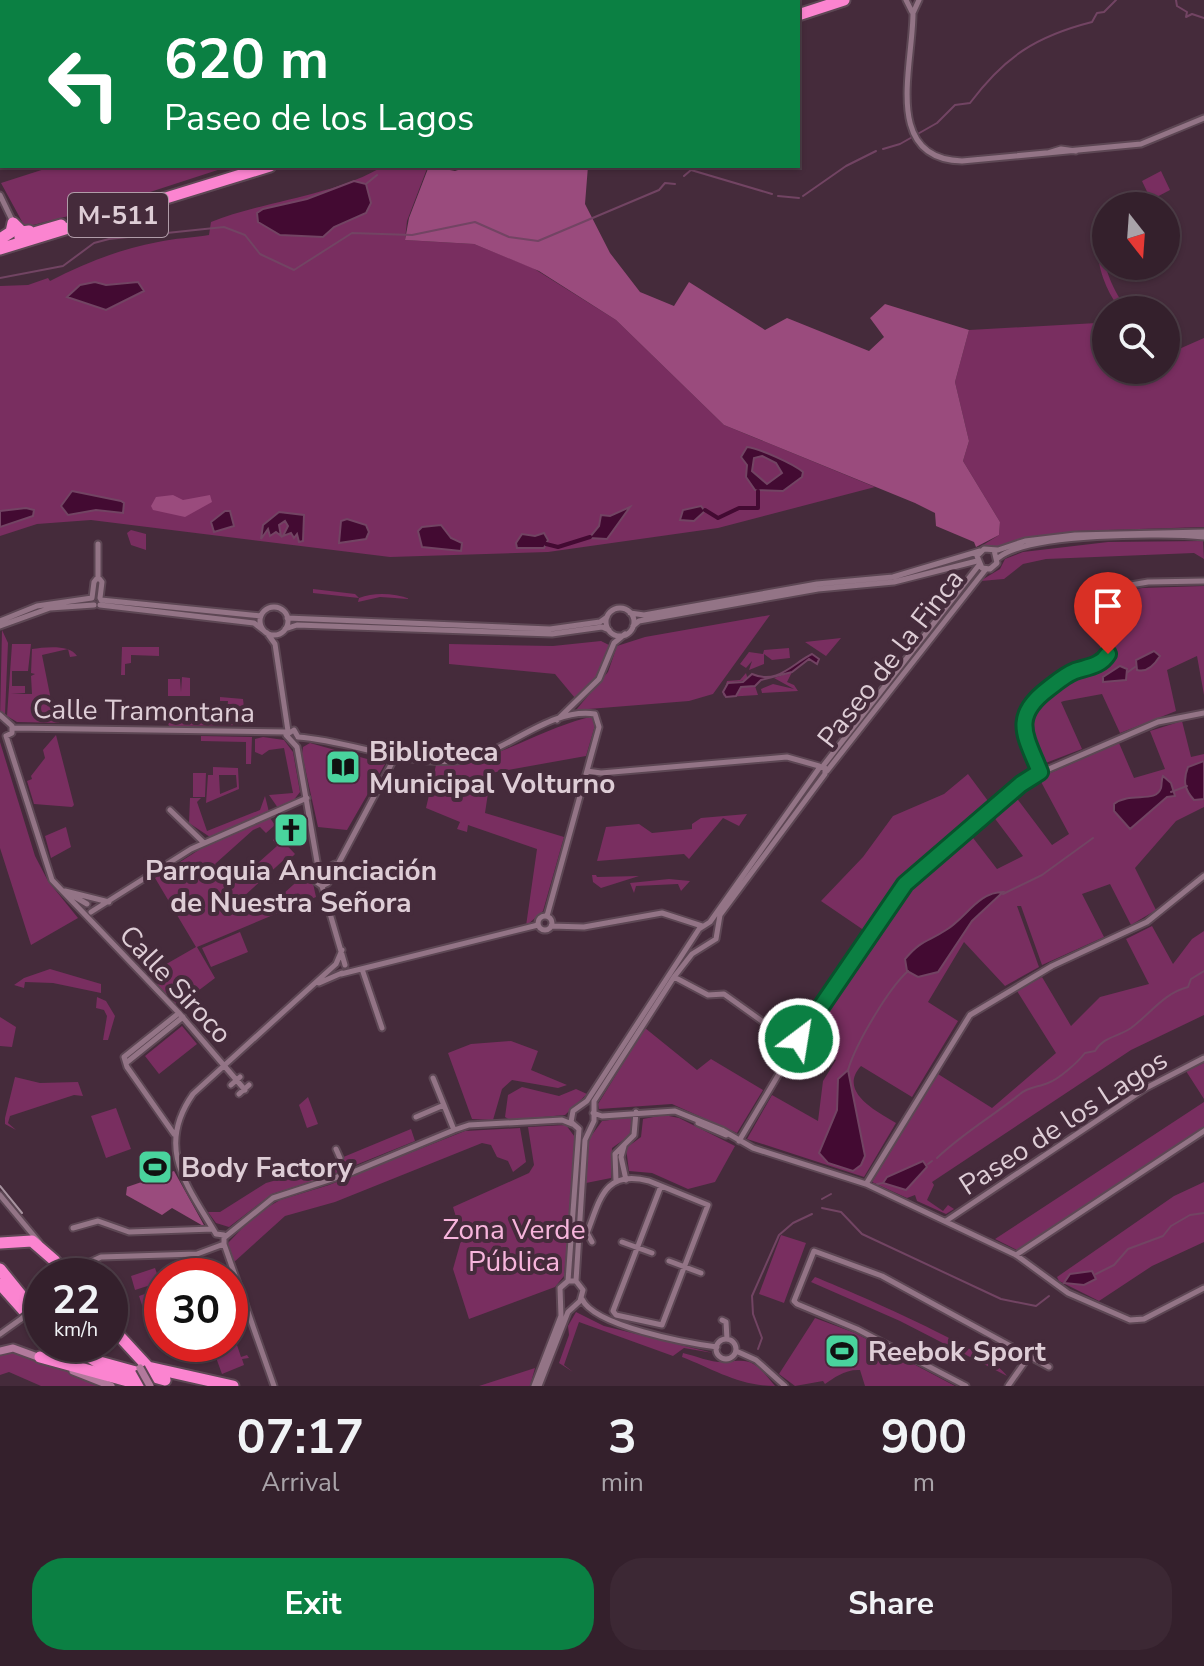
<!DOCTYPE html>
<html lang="en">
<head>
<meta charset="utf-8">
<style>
	:root { --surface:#34202c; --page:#3c2834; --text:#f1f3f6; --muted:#a9a3a9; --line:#4e3e48; --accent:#0b8043 }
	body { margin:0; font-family:"Nunito Sans",sans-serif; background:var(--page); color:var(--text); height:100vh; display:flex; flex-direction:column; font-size:30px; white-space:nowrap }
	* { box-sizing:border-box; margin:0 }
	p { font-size:26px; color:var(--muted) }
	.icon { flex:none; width:44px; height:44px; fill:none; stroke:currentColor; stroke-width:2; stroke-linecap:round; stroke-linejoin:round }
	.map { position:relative; height:1386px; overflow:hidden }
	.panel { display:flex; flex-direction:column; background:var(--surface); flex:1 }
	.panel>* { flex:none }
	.hud { position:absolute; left:0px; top:0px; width:800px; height:168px; box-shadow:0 2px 6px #0004,0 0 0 2px var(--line); background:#0b8043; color:#fff; overflow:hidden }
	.needle { width:52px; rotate:163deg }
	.controls { position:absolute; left:1092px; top:192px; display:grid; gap:16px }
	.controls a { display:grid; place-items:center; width:88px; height:88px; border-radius:50%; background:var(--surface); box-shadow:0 2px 6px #0004,0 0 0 2px var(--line); font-size:40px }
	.speed { position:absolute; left:24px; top:1258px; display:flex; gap:16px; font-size:40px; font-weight:700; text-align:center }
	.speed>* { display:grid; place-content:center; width:104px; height:104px; border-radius:50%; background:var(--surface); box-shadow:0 2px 6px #0004,0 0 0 2px var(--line); line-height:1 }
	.speed small { font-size:20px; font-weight:400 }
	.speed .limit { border:12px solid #d22; background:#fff; color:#111 }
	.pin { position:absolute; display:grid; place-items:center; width:68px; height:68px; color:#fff; margin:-82px -34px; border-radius:50% 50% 50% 0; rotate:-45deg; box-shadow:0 0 8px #0007 }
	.pin .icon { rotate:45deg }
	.me { position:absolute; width:88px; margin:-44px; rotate:31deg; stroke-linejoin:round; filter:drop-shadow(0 0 6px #0008) }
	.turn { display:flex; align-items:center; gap:28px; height:168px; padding:0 32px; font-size:36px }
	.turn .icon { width:104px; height:104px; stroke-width:2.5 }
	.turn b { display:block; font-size:56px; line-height:68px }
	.eta { display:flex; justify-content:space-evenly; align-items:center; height:136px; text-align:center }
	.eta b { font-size:48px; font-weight:700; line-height:56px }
	.cta { display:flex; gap:16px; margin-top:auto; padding:16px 32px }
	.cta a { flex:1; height:92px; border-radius:32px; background:var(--accent); color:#fff; font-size:32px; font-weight:700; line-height:92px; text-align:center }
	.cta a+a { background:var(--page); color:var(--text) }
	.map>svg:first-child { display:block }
	.green { fill:#792e60; fill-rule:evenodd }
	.forest { fill:#9a4b7d }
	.water { fill:#430a32; stroke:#724463; stroke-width:2; fill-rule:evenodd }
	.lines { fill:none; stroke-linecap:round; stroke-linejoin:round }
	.stream { stroke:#724463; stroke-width:2 }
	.canal { stroke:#430a32; stroke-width:4 }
	.street-casing { stroke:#5d4754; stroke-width:9 }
	.secondary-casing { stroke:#5d4754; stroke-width:11 }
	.highway-casing { stroke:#5d4754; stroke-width:15 }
	.street { stroke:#937486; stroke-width:5 }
	.secondary { stroke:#b2799c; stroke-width:7 }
	.highway { stroke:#fb84d0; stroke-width:11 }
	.tram { stroke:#a7939f; stroke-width:2 }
	.street-bridge-casing { stroke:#5d4754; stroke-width:9; stroke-linecap:butt }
	.secondary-bridge-casing { stroke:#5d4754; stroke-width:11; stroke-linecap:butt }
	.street-bridge { stroke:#937486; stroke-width:5 }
	.secondary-bridge { stroke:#b2799c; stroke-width:7 }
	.route-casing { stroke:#07532c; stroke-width:20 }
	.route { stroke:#0b8043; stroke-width:14 }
	.labels { text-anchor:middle; stroke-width:8; stroke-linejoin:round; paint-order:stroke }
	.shield { fill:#452b3b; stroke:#b09ca8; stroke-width:2 }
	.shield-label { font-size:26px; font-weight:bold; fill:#decdd6 }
	.street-label { font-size:28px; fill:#decdd6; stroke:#452b3b }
	.poi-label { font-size:28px; font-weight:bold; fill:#decdd6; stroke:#452b3b; text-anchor:start }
	.park-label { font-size:28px; fill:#f7b5dc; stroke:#452b3b }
</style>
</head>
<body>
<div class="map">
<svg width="1204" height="1386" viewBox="0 0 1204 1386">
	<rect width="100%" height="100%" fill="#452b3b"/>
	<path class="green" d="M512,0H757L752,2Z
		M54,166H230L104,207L25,227L1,183Z
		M383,166H428L407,221L405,240L474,244L533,268L616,320L724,425L875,487L718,528L548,552L390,557L91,520L37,524L0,536V286L28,285L48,278L50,281C85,263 120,249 158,242C175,238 192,238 209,235L211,222C263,201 338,195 383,166Z
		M1161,171L1170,190L1151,200L1142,181Z
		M1106,223C1106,231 1102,234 1101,242C1100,257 1116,303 1131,310H1122C1104,293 1087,243 1106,223Z
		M1097,323L1098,356L1106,354V370H1166V341L1170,353L1204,338V527L1077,531L1019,539L998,547L983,545L999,535L1000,522L963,461L969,441L955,382L969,330Z
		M131,530L146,534V550L131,545L127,533Z
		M1108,542L1203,541L1204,559L1194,553L1046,559L1023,564L1004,579L980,581L1000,569L1005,559L1023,552Z
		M1204,586V695L1197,656L1167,670L1176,711L1120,733L1102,694L1064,701L1061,702L1082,749L1043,764L1032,737L1031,712L1068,681L1107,665L1113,656L1099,595L1142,588Z
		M313,589L355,594L359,598C374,592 394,593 410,599L380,597L358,602L359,598L313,593Z
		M770,615L713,694L689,701L576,710L608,672L617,646L645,637Z
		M2,630L8,643L5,714L0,719Z
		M841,638L826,656L805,642Z
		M601,641L611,646L597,676L575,698L555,674L449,664V644L553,646Z
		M12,644H31L28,671H12V686H25V693L11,694H32L31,676L35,674L31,673L32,649C45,647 70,644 77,656L70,657L68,649L42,655L55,720L60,723L17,722L7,716Z
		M122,647H159V656L131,655V663L125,664V675H121Z
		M789,648L790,658L772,660L764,654V664L749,670L752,661L746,668L740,664L749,652L763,654L764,650Z
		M792,672L787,682L794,685L798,691L762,693L761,689L773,684L794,689L774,678Z
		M746,673L748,680L733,682L723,692L726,696H736L741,687L755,686L758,695L726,697L723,695L727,681L740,680Z
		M182,677L190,678V696H168V679H180L181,692Z
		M220,697L243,699L246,725L169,726L167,721L226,722L228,701H220Z
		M586,718H593L596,722L586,756L491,773L485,813L564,837L543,911L526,926L537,849L468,825L467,832L457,829L460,822L426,808L436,765C489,766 535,731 586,718Z
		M1182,721L1191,757L1204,754V807L1176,821L1135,868L1156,910L1131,925L1110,884L1082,894L1104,937L1042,965L1021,906H1017L1039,967L1005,986L964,942L928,1002L958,1021L912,1097L861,1066C837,1092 878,1112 896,1123L864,1177L747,1139L772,1095L818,1121L823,1081L836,1060L803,1040L909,886L970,834L997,869L1023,856L993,816L1015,796L1052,845L1069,834L1039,778L1119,743L1134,778L1165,769L1150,731Z
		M56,735L74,805L72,807L34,804L27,781L32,779L31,776L45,758L43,750Z
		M201,736L252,737L251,764H246V742L201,741Z
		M263,737L284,740L293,752L300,792L293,801L278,808L269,795L293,793L284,748L269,750L262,755L255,752V739Z
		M0,742L35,856L48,881L78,918L31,945L0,848Z
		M310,743L385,764L347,830L318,827L302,754L303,747Z
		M213,767L238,768L239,789L206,803L208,775H213ZM219,775H236L237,787L220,794Z
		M193,773H206L205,797H193Z
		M968,774L991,805L904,877L865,931L821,901L863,857L893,816L944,794Z
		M265,796L269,812L210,837L189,823L190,798H201L197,802L207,831L260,810Z
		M747,814L739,826L723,818L689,859L684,854L597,861L606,827L639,824L652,833L692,829V824L701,818Z
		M270,818L275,825L266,833L260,827L253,830L215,864L232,886L277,846L273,840L278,836L295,854L290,859L287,857L242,898L260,915L304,875L311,874L316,897L197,947L215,978L177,1007L149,974L196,947L155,878L205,846Z
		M66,827L71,847L51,858L45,836Z
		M596,875L597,877L639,876L601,888L593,882L592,875Z
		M669,879L690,881L681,891L678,884L636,886L634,893L630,883Z
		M1152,926L1173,964L1192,939L1204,931V1015L1131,1050L932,1182L934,1185L927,1200L943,1211L948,1205L954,1209L946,1214L917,1201L915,1195L907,1198L872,1182L938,1074L992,1108L1056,1053L1017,991L1042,977L1071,1026L1100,997L1149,984L1126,939Z
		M240,932L248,952L211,967L202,948Z
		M50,969L101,984V993L53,983L25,982L24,988L14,985L24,978Z
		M97,997L106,1001L115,1016L108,1040H103L107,1016L104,1010L96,1008Z
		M0,1017L16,1027L12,1047L0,1046Z
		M182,1026L197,1044L159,1074L145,1056Z
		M645,1028L697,1070L711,1059L763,1090L737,1133L672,1104L599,1109L598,1104Z
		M511,1041L538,1051L531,1070L567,1085L558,1088L512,1080L502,1089L493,1120L472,1119L448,1053L471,1044Z
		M1204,1063V1099L1186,1071Z
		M15,1077L40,1083L78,1082L83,1096L74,1095L10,1116L8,1123L16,1130L5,1124V1118Z
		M522,1087L559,1096L576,1089L587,1094L565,1115L510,1120L505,1117L508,1095Z
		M308,1097L318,1124L307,1128L299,1105Z
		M1204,1102V1129L1019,1251L995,1239Z
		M116,1108L131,1149L106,1158L91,1116Z
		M664,1115L679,1118L735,1146L715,1182L688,1189L652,1173L629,1171L626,1148L641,1137L643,1119Z
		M632,1117L633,1133L612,1148L611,1178L586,1183L589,1139L602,1121Z
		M566,1125L577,1140L564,1276L555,1287L469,1319L453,1269L462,1237L453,1207L529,1173L534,1165L528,1127Z
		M520,1128L526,1162L513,1172L508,1161L497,1157L491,1145L482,1143L335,1202L285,1216L233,1263L227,1244L256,1214L280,1200L329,1185L465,1131Z
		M411,1129L415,1141L326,1177L272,1194L229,1227L216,1223L208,1212H220L266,1183L312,1170Z
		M1204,1182V1242L1152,1266L1099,1301L1059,1281L1057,1277L1174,1196Z
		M781,1235L806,1243L784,1303L759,1294Z
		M155,1268L160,1282L135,1290L131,1276Z
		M815,1277C848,1290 994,1353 1007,1376L900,1321L811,1282Z
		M162,1288V1325L150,1329L139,1296Z
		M576,1312L604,1326L713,1353L684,1348L673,1356L579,1322L564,1365L573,1372L559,1363L569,1335L568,1326Z
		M815,1318L855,1333L955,1386H865L860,1370C845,1369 834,1378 825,1384L823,1381L795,1386L779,1374Z
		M237,1345L241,1357L247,1355L249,1358L242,1359L244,1365L222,1374L214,1352Z
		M5,1352H15L105,1386H41L9,1372L0,1375V1356Z
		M683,1353C696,1356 714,1364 728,1362C754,1357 758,1366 775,1386C739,1386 713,1369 682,1357Z
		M535,1368L530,1386H479Z"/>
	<path class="forest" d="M272,0H396V2H270Z
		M429,166L455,171L470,166H588L585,204L610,253L640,292L674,306L689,282L765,330L787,318L869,351L884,337L870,318L885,304L969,330L955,382L969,441L963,461L1000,522L999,535L976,547L974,542L936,526L935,513L915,503L724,425L616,320L539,271L474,244L405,240L409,218Z
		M173,495L183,500L210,495L212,502L185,517L153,510L151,506L156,497Z
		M174,1171L205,1227L172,1208L162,1215L126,1195L127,1187Z"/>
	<path class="water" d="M354,181L366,184L371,203L366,213L334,227L323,237L280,235L258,222L257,213L263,209L307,199Z
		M95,282L106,285L138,282L144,291L106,310L67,297L80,285Z
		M747,447C758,448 794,464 803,472L802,477L783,491L755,490L746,477L747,465L741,457ZM762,456L776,463L782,473L767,484L752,471L754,458Z
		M72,491L121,501L124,503L123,513L96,510L68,515L61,506Z
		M701,506L705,511L694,521L680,520L683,510Z
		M630,507L607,539L589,538L599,526L601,515L610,516Z
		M26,508L34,510L33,516L0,527V511Z
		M225,511H230L234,526L214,532L211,522Z
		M279,512L304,515L303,541L299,542L297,534L294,538L291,533L283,536L288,526L285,521L279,525L281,536L276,532L270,536L268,529L261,539L263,525Z
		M347,519L366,525L369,532L366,539L339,543L341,521Z
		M441,525L451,538L462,543L461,551L422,547L418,531L422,527Z
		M544,533L548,540L544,548H517L516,543L522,534L535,536Z
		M1154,651L1160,656C1155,664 1147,673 1137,670L1136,660Z
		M812,654L819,659L817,664L809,659L792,672L761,680L755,686L741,687L736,696L726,697L723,692L728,683L743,682L752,674C777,685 792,664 812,654Z
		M1120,666L1127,669L1126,680L1103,682V677Z
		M1204,761V799L1194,800C1184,789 1183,780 1188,767Z
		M1163,776L1171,783L1175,796L1167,797L1130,829L1114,811V804C1130,791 1156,804 1161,788C1162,784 1161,780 1163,776Z
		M1003,892L972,921L938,972L918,977L907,971L905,959C922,939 928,942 946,930C966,918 978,892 1003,892Z
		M848,1070L865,1156L861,1165L853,1171L828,1163L819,1153L837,1110L838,1079Z
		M923,1161L927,1167L906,1190L883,1183L887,1177Z
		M1092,1271L1096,1279L1084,1285L1064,1283L1070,1274Z"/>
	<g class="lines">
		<path class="stream" d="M1176,0L1177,6L1187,12L1186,17L1192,14L1204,18
			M883,149L900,144L937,123L955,105L970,103C1005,56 1037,36 1092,22L1097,13L1104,12L1116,0
			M684,176L691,170L772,194
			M366,184L377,175
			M778,196L799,198
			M803,196L846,166L876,151
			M0,278L63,266L94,243L109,239L224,227L245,235L260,254L294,270L352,233L412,235L475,222L509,237L538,241L659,190L665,183L675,184
			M1128,672L1135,667
			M1171,792L1187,786
			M1003,894L1042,875L1093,838
			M848,1070C856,1043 889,988 908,971
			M937,1158C963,1133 993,1116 1020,1094C1028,1087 1039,1087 1048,1083C1059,1079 1077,1063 1085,1053L1095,1051C1103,1037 1118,1037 1131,1028C1150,1014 1164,993 1188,987L1191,979L1204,971
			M928,1164L932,1161
			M877,1184L883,1183
			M822,1199L831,1194
			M822,1208L841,1212L862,1234L1001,1299L1036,1306L1049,1296
			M1096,1274L1114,1265L1128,1249L1163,1236L1171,1226L1190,1215L1204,1213
			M758,1349L762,1338L753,1314L752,1296L779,1235L793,1223L812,1214"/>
		<path class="canal" d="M705,510L718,518L739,508H758V491
			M546,544L558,547L590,537"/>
		<defs>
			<path id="street" d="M38,0L39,2
				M82,0L83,2
				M406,0L407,2
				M413,0L414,2
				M906,0L912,12
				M919,0L913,13C913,66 882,159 962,161L1141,144L1204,118
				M202,2L204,0
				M0,134L2,133
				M1048,153L1061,149L1076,151
				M0,195L13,222
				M994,550L997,563L990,569L982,568L977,556L984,549L998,550L1025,541L1075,535L1204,532
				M998,558C1028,533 1163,533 1204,537
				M98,577V544
				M101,600L261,616
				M100,605L254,623L263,630
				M260 621a14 14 0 1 1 28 0a14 14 0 1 1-28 0Z
				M606 622a14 14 0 1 1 28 0a14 14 0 1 1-28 0Z
				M630,613L644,615L817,584L893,577L980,551
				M287,618L550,629L600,622L607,617
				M0,621L37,606L92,598L94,582L98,577L102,582L100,598
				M0,626L50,608L94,605
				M633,626L639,621L818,589L894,582L977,561
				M285,629L297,625L552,634L602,627L609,630
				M267,633L275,644L288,731
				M0,715L12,726V733L6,736
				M557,720L599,679L614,643L625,634
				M13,728L287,732
				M6,736L52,880L179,1013L245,1090
				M298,737C352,741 400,765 456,761C504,757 546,707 595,714L599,727L547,916
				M298,737L294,730L286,735L297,747L319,873
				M823,766L979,565
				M587,771L601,773L787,757L819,766
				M827,771L986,569
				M1040,772L1027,739L1026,711L1060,680L1107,656L1093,601L1096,591L1148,582L1204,581
				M170,810L204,843
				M319,873L335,864
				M319,873L315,881L322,886
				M322,886L328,883L394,759
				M322,886L345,965
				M65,891L109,902
				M70,894L87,904
				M91,912L191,849L307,798
				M538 923a7 7 0 1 1 14 0a7 7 0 1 1-14 0Z
				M551,926L584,927L662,913L702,926
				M362,969L382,1028
				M341,974L538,925
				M674,977L708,995L724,994L773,1029
				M319,983L342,973
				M126,1063L183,1017
				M433,1078L454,1130
				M231,1085L240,1077
				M239,1094L249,1085
				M593,1113L602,1116L675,1111L722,1130L753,1148L866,1184L1016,1255L1068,1293L1130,1320L1144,1319L1204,1288
				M416,1117L444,1105
				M698,1123L726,1135
				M579,1129L571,1122L573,1111L587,1101L699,929L710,922L820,767
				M174,1134L127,1067L124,1057L179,1013
				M739,1141L824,998L917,872L1028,778L1158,722L1204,713
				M624,1146L621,1157L626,1180
				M336,1149L340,1158
				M616,1181L615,1154L634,1135L636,1112
				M866,1184L970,1015L1052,966L1147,922L1204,876
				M0,1195L39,1242
				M946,1221L1146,1088L1204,1058
				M73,1228L98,1221L129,1232L213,1229
				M216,1234C187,1185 155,1148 193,1094L336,964L342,950
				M225,1237L273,1198L353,1172L454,1130L469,1125L562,1120L572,1124
				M592,1242L587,1233C600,1200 604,1169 649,1181L708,1205L662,1325L616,1315L613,1311L661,1186
				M622,1242L652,1253
				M224,1244L274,1386
				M1016,1255L1204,1131
				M669,1261L701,1273
				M68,1272L101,1257L197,1254L224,1244V1235L216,1234
				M568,1281L579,1129
				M576,1281L585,1140L594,1121V1101L674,977L692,954L716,939L720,915L825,774V768L820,767
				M582,1299C594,1326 687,1343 717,1347
				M722,1320L726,1322L727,1339
				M0,1334L21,1319
				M716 1349a10 10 0 1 1 20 0a10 10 0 1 1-20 0Z
				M736,1351L756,1360L785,1386
				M534,1386L561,1316L560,1288L568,1281H576L583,1290L580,1301L568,1312L539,1386
				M966,1386L857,1329L797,1304L794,1301L814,1251L882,1276L1049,1367
				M1008,1386L1029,1356"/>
			<path id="secondary" d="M60,1276L67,1272L73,1276
				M0,1351L13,1348L43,1359
				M73,1371L111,1386"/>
			<path id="highway" d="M798,15L844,0
				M13,223L22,232L29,231
				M20,237L61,225
				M0,239L11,232L13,223
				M0,249L270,166
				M0,1243L32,1241L55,1261
				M0,1269L42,1321
				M0,1284L42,1331
				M113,1329L148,1367L233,1386
				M68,1344L96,1361L165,1380
				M40,1357L146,1386"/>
		</defs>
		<use href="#street" class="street-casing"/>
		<use href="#secondary" class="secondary-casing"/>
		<use href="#highway" class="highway-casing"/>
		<use href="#street" class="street"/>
		<use href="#secondary" class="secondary"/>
		<use href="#highway" class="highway"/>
		<path class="tram" d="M430,0L431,2
			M768,2L772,0
			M0,1186L22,1213"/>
		<defs>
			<path id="street-bridge" d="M21,1319L37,1306"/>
			<path id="secondary-bridge" d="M140,1368L150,1386"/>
		</defs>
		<use href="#street-bridge" class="street-bridge-casing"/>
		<use href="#secondary-bridge" class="secondary-bridge-casing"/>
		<use href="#street-bridge" class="street-bridge"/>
		<use href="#secondary-bridge" class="secondary-bridge"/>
	</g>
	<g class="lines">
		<defs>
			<path id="route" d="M799,1039L905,884L1021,784L1040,772C1025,735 1011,717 1048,689C1057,682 1065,675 1075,671C1087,667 1101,666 1108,654"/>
		</defs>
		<use href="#route" class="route-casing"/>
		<use href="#route" class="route"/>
	</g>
	<defs>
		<symbol id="library-square" viewBox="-11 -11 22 22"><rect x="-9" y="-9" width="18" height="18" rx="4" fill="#49d49d" stroke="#452b3b"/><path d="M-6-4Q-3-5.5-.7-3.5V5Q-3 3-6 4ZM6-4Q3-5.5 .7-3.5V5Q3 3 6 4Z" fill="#111"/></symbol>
		<symbol id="church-square" viewBox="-11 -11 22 22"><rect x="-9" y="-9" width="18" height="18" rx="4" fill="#49d49d" stroke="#452b3b"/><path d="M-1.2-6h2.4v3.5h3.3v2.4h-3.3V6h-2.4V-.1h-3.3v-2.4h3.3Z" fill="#111"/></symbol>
		<symbol id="stadium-square" viewBox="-11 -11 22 22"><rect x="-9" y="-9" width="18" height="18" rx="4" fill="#49d49d" stroke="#452b3b"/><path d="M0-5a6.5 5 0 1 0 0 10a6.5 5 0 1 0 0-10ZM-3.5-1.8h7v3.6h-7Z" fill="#111"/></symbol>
	</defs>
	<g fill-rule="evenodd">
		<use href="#library-square" x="323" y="747" width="40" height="40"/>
		<use href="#church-square" x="271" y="810" width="40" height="40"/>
		<use href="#stadium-square" x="135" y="1147" width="40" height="40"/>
		<use href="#stadium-square" x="822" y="1331" width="40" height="40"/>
	</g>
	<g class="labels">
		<rect class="shield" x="68" y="193" width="100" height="44" rx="6"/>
		<g class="shield-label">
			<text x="118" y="224">M-511</text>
		</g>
		<g class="street-label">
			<text transform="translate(890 658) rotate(-52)" y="10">Paseo de la Finca</text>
			<text transform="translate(144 710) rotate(1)" y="10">Calle Tramontana</text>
			<text transform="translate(176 984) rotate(47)" y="10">Calle Siroco</text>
			<text transform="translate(1063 1122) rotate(-33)" y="10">Paseo de los Lagos</text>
		</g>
		<g class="poi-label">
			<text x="369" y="761">Biblioteca<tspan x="369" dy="32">Municipal Volturno</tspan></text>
			<text x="291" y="880" text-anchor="middle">Parroquia Anunciación<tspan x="291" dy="32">de Nuestra Señora</tspan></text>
			<text x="181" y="1177">Body Factory</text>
			<text x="868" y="1361">Reebok Sport</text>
		</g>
		<g class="park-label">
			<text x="514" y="1239">Zona Verde<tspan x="514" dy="32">Pública</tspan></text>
		</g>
	</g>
</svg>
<div class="controls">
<a><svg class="needle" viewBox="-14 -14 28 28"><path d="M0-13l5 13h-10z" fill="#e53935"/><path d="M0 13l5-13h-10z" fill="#a9a3a9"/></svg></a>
<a><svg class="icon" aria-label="search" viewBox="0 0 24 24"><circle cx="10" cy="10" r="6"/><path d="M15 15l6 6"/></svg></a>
</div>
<div class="speed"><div>22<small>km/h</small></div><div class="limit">30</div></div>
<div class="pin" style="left:1108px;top:654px;background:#d93025"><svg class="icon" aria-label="arrive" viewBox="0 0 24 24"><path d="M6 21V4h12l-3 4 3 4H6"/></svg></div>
<svg class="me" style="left:799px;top:1039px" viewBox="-20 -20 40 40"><circle r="17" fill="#0b8043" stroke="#fff" stroke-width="3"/><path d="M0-11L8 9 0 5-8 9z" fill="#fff"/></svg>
<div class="hud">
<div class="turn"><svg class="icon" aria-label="left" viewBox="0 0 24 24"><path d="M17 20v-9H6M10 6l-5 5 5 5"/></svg><div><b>620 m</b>Paseo de los Lagos</div></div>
</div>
</div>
<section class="panel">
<div class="eta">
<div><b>07:17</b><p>Arrival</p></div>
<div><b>3</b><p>min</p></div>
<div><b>900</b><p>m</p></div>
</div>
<div class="cta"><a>Exit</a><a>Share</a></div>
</section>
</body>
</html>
